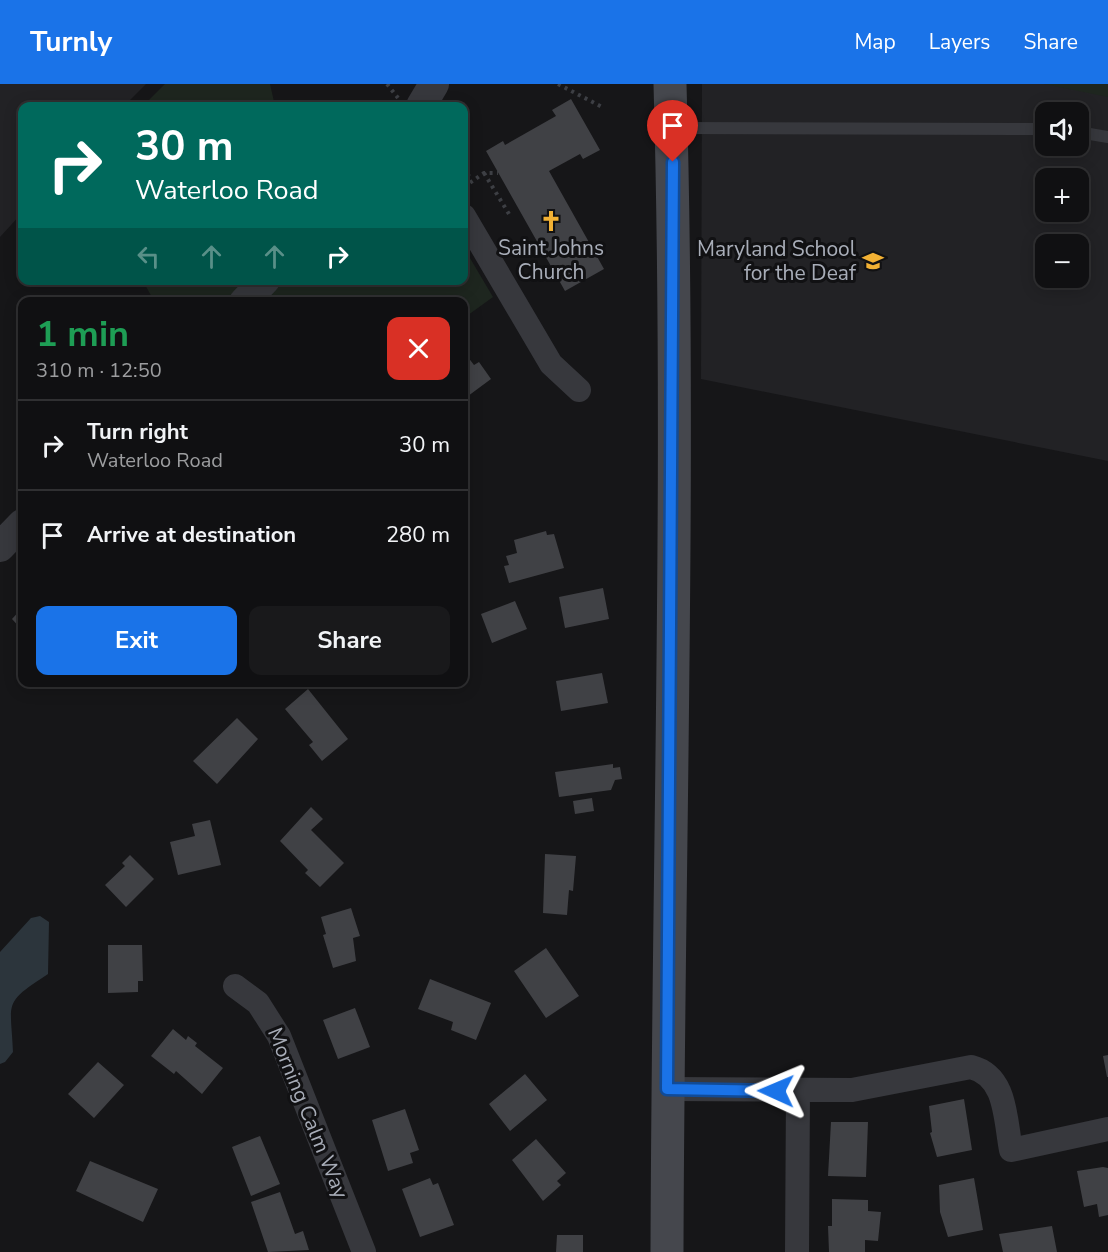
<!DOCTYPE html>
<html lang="en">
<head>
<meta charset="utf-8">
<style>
	:root { --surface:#101012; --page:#19191b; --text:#f1f3f6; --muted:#9c9d9f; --line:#303032; --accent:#1a73e8 }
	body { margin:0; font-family:"Nunito Sans",sans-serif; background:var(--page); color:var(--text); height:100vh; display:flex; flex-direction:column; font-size:22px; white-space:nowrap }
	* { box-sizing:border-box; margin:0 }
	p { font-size:20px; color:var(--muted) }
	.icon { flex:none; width:33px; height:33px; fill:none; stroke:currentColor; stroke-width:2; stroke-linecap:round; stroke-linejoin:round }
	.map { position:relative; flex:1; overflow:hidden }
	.side { position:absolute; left:18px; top:213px; width:450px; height:390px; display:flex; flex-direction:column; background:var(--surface); border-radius:12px; box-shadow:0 3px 15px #0003,0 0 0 2px var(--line) }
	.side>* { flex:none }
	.guide { position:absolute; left:18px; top:18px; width:450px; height:183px; border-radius:12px; box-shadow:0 3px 15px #0003,0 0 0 2px var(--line); background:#00695c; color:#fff; overflow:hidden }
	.controls { position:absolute; left:1035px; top:18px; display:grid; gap:12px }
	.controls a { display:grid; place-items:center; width:54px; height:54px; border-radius:12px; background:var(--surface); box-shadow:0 3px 15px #0003,0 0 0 2px var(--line); font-size:30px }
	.pin { position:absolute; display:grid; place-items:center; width:51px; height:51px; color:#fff; margin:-62px -26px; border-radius:50% 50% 50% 0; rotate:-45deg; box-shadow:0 0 6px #0007 }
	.pin .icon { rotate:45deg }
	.me { position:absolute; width:66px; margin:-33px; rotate:271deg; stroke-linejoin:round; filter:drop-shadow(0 0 4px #0008) }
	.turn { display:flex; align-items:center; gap:21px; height:126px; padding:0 18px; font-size:27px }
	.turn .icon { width:78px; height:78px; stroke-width:2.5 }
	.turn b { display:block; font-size:42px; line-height:51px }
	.lanes { display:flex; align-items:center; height:57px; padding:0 18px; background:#0003; justify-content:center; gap:30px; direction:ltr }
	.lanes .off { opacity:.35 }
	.round { display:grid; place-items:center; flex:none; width:63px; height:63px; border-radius:12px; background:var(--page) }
	.overview { display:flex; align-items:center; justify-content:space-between; height:102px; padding:0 18px }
	h1 { font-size:36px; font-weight:700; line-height:45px; color:#1e9e55 }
	.primary-button { display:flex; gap:12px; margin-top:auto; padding:12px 18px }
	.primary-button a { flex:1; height:69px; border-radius:12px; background:var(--accent); color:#fff; font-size:24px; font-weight:700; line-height:69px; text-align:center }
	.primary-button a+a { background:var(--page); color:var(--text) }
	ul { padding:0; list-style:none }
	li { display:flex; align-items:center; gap:18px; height:90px; padding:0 18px; border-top:2px solid var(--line) }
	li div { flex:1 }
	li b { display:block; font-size:22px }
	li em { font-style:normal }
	header { display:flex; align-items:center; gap:36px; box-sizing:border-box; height:84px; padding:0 30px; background:var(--accent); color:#fff }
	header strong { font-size:28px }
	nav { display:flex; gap:33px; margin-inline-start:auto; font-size:21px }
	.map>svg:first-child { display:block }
	.built { fill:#222225; fill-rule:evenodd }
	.green { fill:#1e261f }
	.water { fill:#2c353c }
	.building { fill:#404145 }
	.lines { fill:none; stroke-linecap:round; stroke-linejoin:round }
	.path { stroke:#3d3f44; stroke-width:4; stroke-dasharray:3 4.5; stroke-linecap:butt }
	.service { stroke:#37383d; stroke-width:12 }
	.minor { stroke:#37383d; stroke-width:24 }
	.tertiary { stroke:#37383d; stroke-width:30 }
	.secondary { stroke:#45474d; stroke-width:33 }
	.route-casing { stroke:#114b97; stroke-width:15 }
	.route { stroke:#1a73e8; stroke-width:10 }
	.labels { text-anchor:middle; stroke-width:6; stroke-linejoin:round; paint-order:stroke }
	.poi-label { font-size:21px; fill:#a8adb8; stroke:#111113 }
	.street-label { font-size:21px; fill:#a8adb8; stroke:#111113 }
</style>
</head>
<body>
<header>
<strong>Turnly</strong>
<nav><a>Map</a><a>Layers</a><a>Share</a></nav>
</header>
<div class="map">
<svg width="1108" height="1168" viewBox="0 0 1108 1168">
	<rect width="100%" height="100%" fill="#161618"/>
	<path class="built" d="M0,0H146L124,22H22V129L0,153Z
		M702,0H1108V377L701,295ZM1046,28H1078V62H1046ZM1046,94H1078V128H1046ZM1046,160H1078V194H1046Z"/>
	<path class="green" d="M165,0H270L275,22H143Z
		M1044,0H1108V13Z
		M464,164L493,213L464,234V218H260L281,197L464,196Z
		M143,197H246L225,218L154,217Z"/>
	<path class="water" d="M40,832L49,838L48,890C2,920 11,917 13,968L5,978L0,980V868L31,834Z"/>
	<path class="building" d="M571,15L600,66L583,75L580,70L549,87L604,185L565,207L486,67L503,57L505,61L556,32L552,26Z
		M464,268L474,281L479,278L491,295L464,315Z
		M546,447L547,451L554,450L564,484L509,499L504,482L509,481L506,472L517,469L514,456Z
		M603,504L609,535L565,544L559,513Z
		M515,517L527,545L492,559L481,530Z
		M22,524V546L12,535Z
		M602,589L608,619L561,627L556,597Z
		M308,605L348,655L322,677L309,661L313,658L285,625Z
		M237,634L258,655L217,700L193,677Z
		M613,680V684L620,683L622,695L615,696L611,706L559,713L555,688Z
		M592,714L594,727L575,730L573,717Z
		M311,723L323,735L311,746L344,779L320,803L305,789L308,786L280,757Z
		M210,736L221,781L178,791L170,758L195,752L192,740Z
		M545,770L576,772L573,807L569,806L567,831L543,829Z
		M130,771L154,795L126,823L105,801L125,782L122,779Z
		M351,824L360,852L353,854L356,877L333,884L323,851L326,850L321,833Z
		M108,861H142L143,897H138V908L108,909Z
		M546,864L579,912L546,934L514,887Z
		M430,895L491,919L476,956L451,946L453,938L418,925Z
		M355,924L370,963L338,975L323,936Z
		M173,945L186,956L188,952L197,959L195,962L223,984L202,1010L176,987L174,990L151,972Z
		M1108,971V993H1107L1103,972Z
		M98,978L124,1001L94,1034L68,1010Z
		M525,990L547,1016L510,1047L489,1020Z
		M964,1015L972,1066L937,1073L930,1049L932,1048L929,1022Z
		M405,1025L419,1066L410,1069L413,1079L388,1087L372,1036Z
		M831,1038H868L866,1093L828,1092Z
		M260,1052L280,1100L251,1112L232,1063Z
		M536,1055L566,1089L557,1097L561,1101L543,1117L512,1076Z
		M90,1077L158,1105L143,1138L76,1107Z
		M1103,1083L1108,1084V1131L1099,1133L1097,1120L1084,1123L1077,1087Z
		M430,1094L433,1101L438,1099L454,1141L420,1153L402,1105Z
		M974,1094L983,1146L948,1153L940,1128L939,1101Z
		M280,1108L295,1150L303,1147L309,1166L268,1168L251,1118Z
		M832,1115L868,1116V1127L881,1128L878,1157L865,1156V1168H829L828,1142H832Z
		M1052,1142L1057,1168H1003L999,1150Z
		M557,1151H583V1168H556Z"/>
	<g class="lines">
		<path class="path" d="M387,0L398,14
			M558,0L604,24
			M464,83L471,96
			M484,89L509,130
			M464,103L484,89H498"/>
		<path class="service" d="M673,44L1046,45
			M1078,48L1108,53"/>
		<path class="minor" d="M464,132L551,280L579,306
			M235,902L258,919L279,952L364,1168
			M667,1005L852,1006L971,983C1007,992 1005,1035 1011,1066L1108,1045
			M797,1168L798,1007"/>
		<path class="tertiary" d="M421,22L434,0
			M244,218L265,196
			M0,463L22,440"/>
		<path class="secondary" d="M667,1168C668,779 681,389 670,0"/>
	</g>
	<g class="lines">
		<defs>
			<path id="route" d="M673,78L667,1005L776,1007"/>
		</defs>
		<use href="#route" class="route-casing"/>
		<use href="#route" class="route"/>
	</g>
	<defs>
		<symbol id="church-bare" viewBox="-9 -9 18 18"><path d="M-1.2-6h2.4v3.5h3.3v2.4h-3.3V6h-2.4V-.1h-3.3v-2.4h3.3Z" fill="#f2b134" stroke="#111113" stroke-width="2.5" paint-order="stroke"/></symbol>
		<symbol id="school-bare" viewBox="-9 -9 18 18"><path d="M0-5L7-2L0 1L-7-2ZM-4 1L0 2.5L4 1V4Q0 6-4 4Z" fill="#f2b134" stroke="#111113" stroke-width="2.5" paint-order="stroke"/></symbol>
	</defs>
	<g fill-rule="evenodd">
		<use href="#church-bare" x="536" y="122" width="30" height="30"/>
		<use href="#school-bare" x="858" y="162" width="30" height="30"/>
	</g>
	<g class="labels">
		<g class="poi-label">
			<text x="551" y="171">Saint Johns<tspan x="551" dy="24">Church</tspan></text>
			<text x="856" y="172" text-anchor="end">Maryland School<tspan x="856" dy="24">for the Deaf</tspan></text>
		</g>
		<g class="street-label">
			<text transform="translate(308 1029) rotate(68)" y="7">Morning Calm Way</text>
		</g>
	</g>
</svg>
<div class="controls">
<a><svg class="icon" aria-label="sound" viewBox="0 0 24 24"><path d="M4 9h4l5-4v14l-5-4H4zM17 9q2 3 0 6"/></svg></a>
<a>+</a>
<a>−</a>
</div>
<div class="pin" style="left:673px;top:78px;background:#d93025"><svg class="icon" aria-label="arrive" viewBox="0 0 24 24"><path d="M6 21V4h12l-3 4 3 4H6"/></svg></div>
<svg class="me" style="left:776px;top:1007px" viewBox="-20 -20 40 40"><path d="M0-17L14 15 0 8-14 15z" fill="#1a73e8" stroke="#fff" stroke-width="4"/></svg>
<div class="guide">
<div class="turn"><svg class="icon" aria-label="right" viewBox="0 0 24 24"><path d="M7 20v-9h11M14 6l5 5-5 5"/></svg><div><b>30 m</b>Waterloo Road</div></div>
<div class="lanes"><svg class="icon off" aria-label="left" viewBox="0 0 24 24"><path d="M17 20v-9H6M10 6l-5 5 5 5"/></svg><svg class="icon off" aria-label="ahead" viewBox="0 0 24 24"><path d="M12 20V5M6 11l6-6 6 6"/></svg><svg class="icon off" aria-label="ahead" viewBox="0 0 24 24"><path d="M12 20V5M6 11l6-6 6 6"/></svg><svg class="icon" aria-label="right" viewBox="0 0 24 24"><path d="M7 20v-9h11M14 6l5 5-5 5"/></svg></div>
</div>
<section class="side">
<div class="overview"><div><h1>1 min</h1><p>310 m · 12:50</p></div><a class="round" style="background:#d93025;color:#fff"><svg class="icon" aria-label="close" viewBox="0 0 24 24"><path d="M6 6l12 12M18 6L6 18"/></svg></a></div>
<ul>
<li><svg class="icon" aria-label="right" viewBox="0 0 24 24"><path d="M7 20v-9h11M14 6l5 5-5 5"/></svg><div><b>Turn right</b><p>Waterloo Road</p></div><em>30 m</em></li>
<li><svg class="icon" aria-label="arrive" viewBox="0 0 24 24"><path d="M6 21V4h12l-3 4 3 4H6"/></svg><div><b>Arrive at destination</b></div><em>280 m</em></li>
</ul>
<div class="primary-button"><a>Exit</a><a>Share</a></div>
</section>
</div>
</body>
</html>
